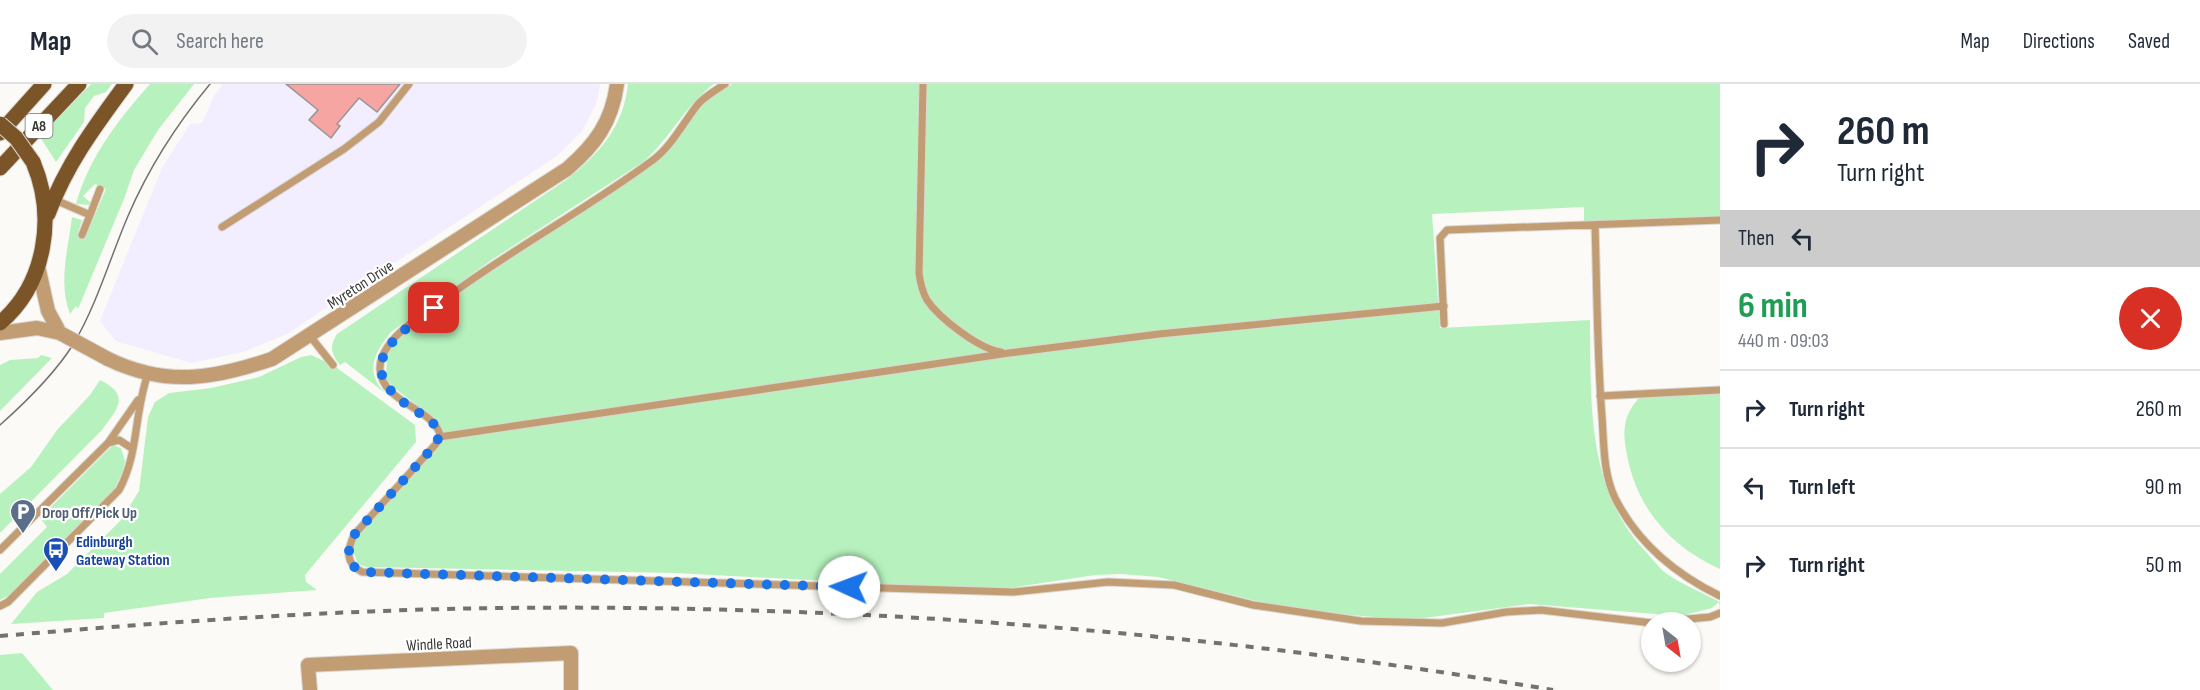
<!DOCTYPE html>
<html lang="en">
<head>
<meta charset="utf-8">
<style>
	:root { --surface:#fff; --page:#f2f2f3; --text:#1f2937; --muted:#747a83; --line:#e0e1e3 }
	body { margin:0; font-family:"Sofia Sans Condensed",sans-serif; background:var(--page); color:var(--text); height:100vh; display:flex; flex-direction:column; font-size:22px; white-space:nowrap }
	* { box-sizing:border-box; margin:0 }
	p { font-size:20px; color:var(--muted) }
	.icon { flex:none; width:33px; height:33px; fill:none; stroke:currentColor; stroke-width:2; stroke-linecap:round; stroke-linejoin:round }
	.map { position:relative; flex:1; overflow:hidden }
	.sheet { display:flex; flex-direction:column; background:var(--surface); width:480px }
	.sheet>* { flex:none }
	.guide { background:#fff; color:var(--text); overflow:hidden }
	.needle { width:39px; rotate:149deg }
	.buttons { position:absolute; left:1641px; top:528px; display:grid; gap:12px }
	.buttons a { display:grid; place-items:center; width:60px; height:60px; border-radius:50%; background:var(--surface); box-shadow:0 2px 4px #0004; font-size:30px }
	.pin { position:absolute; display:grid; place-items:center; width:51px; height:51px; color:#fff; margin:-26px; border-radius:12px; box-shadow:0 3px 9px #0006 }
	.me { position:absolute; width:66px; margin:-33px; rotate:272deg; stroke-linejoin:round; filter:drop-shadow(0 0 4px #0008) }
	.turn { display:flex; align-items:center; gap:21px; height:126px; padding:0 18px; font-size:27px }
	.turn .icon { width:78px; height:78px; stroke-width:2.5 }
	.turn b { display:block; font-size:42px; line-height:51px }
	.then { display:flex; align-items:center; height:57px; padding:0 18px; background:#0003; gap:12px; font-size:22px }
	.round { display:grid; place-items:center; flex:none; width:63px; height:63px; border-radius:32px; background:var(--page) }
	.headline { display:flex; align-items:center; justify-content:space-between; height:102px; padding:0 18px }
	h1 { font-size:36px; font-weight:700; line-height:45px; color:#1e9e55 }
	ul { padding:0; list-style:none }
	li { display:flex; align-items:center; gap:18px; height:78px; padding:0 18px; border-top:2px solid var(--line) }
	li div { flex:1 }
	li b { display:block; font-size:22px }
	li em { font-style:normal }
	header { display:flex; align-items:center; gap:36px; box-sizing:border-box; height:84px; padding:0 30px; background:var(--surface); border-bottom:2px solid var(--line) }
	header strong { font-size:28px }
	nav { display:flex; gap:33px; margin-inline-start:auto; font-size:21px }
	.search { width:420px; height:54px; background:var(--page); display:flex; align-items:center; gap:15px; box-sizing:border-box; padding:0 21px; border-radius:33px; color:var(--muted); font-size:22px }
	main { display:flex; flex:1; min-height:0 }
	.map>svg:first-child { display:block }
	.industrial { fill:#f2edff }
	.green { fill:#b7f2be }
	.building { fill:#f6a5a3; stroke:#999494; stroke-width:1.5 }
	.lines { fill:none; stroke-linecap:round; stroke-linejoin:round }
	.service-casing { stroke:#d9d7d3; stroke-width:9 }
	.minor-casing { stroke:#d9d7d3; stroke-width:16 }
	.primary-casing { stroke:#d9d7d3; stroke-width:17 }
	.service { stroke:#c29d74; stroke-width:7 }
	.minor { stroke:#c29d74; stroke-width:14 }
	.primary { stroke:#7b5527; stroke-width:15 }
	.tram { stroke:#737270; stroke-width:1.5 }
	.rail { stroke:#737270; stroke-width:4; stroke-dasharray:8 8; stroke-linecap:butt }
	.minor-bridge-casing { stroke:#d9d7d3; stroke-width:16; stroke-linecap:butt }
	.primary-bridge-casing { stroke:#d9d7d3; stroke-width:17; stroke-linecap:butt }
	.minor-bridge { stroke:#c29d74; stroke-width:14 }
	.primary-bridge { stroke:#7b5527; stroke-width:15 }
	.route { stroke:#1a73e8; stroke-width:10; stroke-dasharray:0 18 }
	.labels { text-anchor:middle; stroke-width:4.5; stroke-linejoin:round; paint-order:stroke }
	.shield { fill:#fff; stroke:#747472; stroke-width:1.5 }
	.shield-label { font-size:15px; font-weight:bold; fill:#383836 }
	.street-label { font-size:16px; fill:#383836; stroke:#fff }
	.service-label { font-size:16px; font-weight:bold; fill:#4e5e75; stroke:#fff; text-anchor:start }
	.transit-label { font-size:16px; font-weight:bold; fill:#164399; stroke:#fff; text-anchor:start }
</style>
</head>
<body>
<header>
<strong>Map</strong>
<div class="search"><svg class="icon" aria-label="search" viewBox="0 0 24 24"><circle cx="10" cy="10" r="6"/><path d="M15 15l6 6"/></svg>Search here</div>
<nav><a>Map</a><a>Directions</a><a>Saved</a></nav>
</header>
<main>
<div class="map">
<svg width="1720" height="606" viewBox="0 0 1720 606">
	<rect width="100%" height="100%" fill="#fcfaf6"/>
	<path class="industrial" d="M223,0H600L597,18L582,47L557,72L287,250L243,268L191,279L116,257L100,237L162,84L190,40L202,39L214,12Z"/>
	<path class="green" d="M91,0H112L106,8L94,12L85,24L84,38L56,78L40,53Z
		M150,0H194L158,46L134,86L124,115L78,225L76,222L70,230C58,199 68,165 72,133L82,136L77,152L85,154L106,105L95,100L83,112L90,118L89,121L76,120C89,73 118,36 150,0Z
		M628,0H714C685,21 670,55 643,78L493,175L391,248C375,268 364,287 385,309L345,278L340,281C331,270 329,262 337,250L566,96C599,70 623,44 628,0Z
		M732,0H1720V133L1584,138V123L1432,130L1440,244L1590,236C1591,319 1586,407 1648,470C1654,477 1660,485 1667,490C1683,501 1703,509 1720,518V525L1719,518L1712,524L1681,532L1529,520L1409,536L1292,526L1158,493L1121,490L1095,491L997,506L675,489L366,483L358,480L353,467L356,454L446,354C441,331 401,314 386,295L387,272L396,255L442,219L656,78L707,16Z
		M41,271L52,274L0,327V281L10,276L38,274Z
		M311,271L333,281L415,341L416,358L305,491L306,498L317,506L210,514L104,529V534L11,540L37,508L67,490L121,436L139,407L148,333L155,318L169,309L211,304L259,293L301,273Z
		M100,296C131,311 118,325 101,347L0,449V410L31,383L57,346L90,311Z
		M1720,309V485C1671,463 1637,425 1627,371C1622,347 1623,330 1641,312Z
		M113,361L121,364L125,377L123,387L114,406L12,510L0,516V490L47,443L40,434Z
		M22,569L53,606H0V571Z"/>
	<path class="building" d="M286,0H400L377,28L359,14L337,40L340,42L331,54L309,36L318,26Z"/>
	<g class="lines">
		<defs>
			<path id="service" d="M725,0C716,6 706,12 699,19C685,36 672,62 653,76C591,122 523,159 460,204C437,221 378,253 380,286C383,319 431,323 440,350L436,360L354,451C347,467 345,479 362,488L1013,508L1108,498L1174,501L1253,521L1361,537L1442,539L1506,528L1541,526L1652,539
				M923,0L919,189C920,198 922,207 927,216C939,234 979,265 1001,268
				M53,115L90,131L100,105
				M1595,141C1597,205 1597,269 1602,333C1604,360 1603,389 1615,414C1638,460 1675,490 1720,512
				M222,143L344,65L379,38L409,0
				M82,151L90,131
				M1444,240L1440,154L1447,146L1720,136
				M310,252L333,281
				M1600,312L1720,306
				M439,353L1009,269L1159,250L1444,222
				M108,359L119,356L133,365
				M0,466L108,359L138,316
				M0,522L8,518L119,406C139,370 134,328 148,290
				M1655,538L1710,533L1720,529"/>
			<path id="minor" d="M38,182L48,227L60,249
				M0,249L37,244L60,249
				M108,275C166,303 213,295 272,275L567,85C595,61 612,38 617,0
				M310,606L308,581L571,569V606"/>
			<path id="primary" d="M0,49L44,0
				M0,84L79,0
				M48,130C66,81 95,42 126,0
				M0,239C46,200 56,132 33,78"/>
		</defs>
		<use href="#service" class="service-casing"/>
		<use href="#minor" class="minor-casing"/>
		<use href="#primary" class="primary-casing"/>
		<use href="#service" class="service"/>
		<use href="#minor" class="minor"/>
		<use href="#primary" class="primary"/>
		<path class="tram" d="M0,341C27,317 55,290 74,259C97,220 110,174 128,132C149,83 176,41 210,0"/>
		<path class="rail" d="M0,552C166,538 333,526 500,524C853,520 1205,547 1553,606"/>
		<defs>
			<path id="minor-bridge" d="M60,249L108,275"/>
			<path id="primary-bridge" d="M0,40L16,54L33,78"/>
		</defs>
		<use href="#minor-bridge" class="minor-bridge-casing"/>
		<use href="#primary-bridge" class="primary-bridge-casing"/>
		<use href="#minor-bridge" class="minor-bridge"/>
		<use href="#primary-bridge" class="primary-bridge"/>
	</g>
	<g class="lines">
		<path class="route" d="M434,224C394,252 351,283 410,323C422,331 435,337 440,350L436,360L354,451C347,467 345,480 362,488L849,503"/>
	</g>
	<defs>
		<symbol id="parking-pin" viewBox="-11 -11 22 30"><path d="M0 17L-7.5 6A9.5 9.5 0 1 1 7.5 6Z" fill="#5c6f8a" stroke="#fff"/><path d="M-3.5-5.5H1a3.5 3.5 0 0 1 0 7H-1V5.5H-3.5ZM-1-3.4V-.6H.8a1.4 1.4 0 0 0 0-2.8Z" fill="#fff"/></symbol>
		<symbol id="bus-pin" viewBox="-11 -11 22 30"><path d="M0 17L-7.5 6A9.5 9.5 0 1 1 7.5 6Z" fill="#1a4fb4" stroke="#fff"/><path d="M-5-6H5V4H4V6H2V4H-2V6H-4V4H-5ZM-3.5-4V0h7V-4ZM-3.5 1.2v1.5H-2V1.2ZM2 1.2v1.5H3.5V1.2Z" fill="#fff"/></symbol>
	</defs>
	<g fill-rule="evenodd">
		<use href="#parking-pin" x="8" y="413" width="30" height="40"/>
		<use href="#bus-pin" x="41" y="451" width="30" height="40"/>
	</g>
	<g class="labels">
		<rect class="shield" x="25.5" y="30" width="27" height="24" rx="4.5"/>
		<g class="shield-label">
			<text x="39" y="47">A8</text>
		</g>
		<g class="street-label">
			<text transform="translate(360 200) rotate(-33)" y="6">Myreton Drive</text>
			<text transform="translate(439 559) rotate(-3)" y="6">Windle Road</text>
		</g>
		<g class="service-label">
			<text x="42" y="434">Drop Off/Pick Up</text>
		</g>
		<g class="transit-label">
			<text x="76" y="463">Edinburgh<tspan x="76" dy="18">Gateway Station</tspan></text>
		</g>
	</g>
</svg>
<div class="buttons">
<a><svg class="needle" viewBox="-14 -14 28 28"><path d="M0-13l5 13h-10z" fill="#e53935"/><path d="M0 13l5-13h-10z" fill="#747a83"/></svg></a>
</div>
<div class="pin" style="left:434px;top:224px;background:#d93025"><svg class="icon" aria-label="arrive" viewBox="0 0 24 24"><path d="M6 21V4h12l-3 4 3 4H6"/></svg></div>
<svg class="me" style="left:849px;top:503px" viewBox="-20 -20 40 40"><circle r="19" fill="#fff"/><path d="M0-13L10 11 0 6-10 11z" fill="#1a73e8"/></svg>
</div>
<section class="sheet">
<div class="guide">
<div class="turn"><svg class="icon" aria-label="right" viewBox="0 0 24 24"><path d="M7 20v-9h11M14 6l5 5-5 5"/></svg><div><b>260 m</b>Turn right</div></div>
<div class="then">Then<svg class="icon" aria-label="left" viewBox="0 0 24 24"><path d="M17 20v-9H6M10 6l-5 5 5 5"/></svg></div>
</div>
<div class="headline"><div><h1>6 min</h1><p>440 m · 09:03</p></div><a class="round" style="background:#d93025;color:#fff"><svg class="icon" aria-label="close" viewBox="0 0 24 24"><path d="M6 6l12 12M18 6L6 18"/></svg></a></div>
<ul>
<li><svg class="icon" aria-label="right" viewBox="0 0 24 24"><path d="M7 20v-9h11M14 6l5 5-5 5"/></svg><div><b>Turn right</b></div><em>260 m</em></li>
<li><svg class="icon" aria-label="left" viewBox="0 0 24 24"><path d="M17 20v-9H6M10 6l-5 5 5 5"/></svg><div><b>Turn left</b></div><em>90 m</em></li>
<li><svg class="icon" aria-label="right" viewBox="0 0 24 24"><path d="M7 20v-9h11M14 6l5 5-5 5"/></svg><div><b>Turn right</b></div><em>50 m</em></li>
</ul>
</section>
</main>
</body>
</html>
